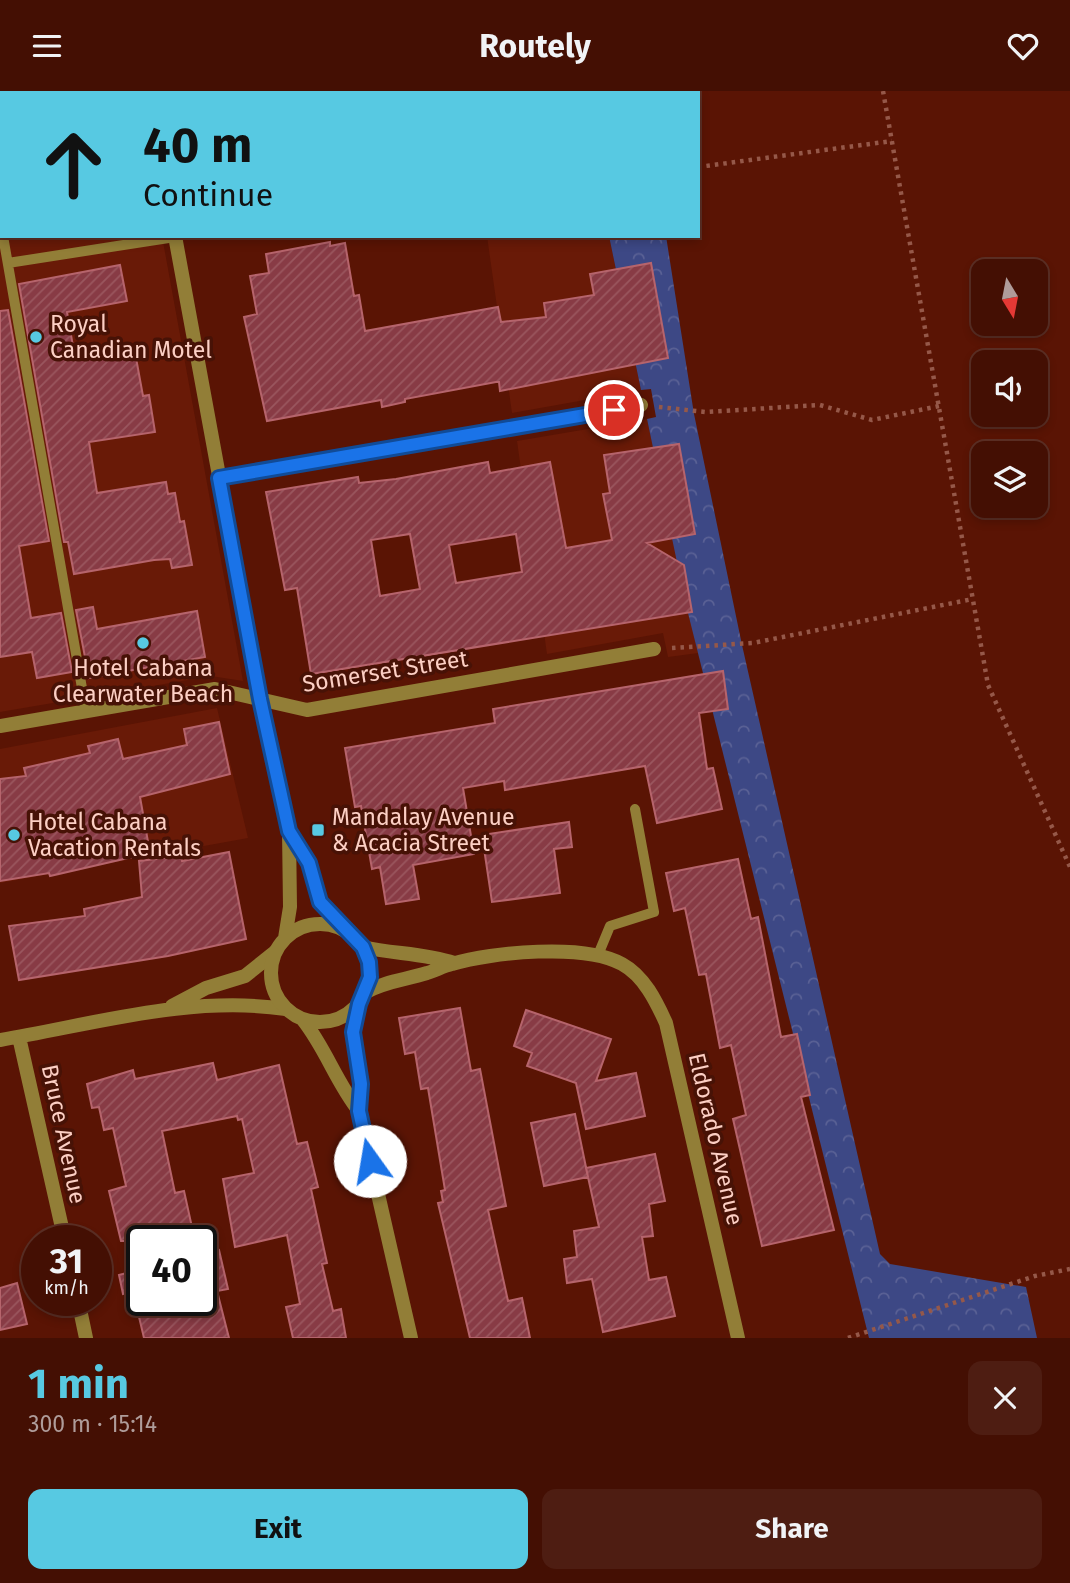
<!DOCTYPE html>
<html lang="en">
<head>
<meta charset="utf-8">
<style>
	:root { --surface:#440f03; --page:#4e1d12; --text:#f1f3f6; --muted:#af9c9a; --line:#5c2f25; --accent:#57c9e2 }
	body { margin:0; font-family:"Fira Sans",sans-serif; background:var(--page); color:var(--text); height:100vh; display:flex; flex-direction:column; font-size:26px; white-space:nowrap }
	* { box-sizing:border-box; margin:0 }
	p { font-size:23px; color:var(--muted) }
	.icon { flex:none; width:38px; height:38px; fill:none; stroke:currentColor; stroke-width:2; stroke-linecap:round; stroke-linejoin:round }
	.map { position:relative; height:1247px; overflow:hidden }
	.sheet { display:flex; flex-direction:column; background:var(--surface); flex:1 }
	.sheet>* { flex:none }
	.banner { position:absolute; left:0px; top:0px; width:700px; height:147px; box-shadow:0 4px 10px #0003,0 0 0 2px var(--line); background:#57c9e2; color:#111; overflow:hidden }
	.needle { width:46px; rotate:170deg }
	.tools { position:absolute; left:971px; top:168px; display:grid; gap:14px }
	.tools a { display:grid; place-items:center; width:77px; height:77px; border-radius:14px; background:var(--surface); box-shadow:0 4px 10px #0003,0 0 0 2px var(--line); font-size:35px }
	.speed { position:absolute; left:21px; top:1134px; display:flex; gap:14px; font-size:35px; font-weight:700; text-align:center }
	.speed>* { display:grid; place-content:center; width:91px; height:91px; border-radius:50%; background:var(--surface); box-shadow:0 4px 10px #0003,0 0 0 2px var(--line); line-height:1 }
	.speed small { font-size:18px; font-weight:400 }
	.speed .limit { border:4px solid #111; border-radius:10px; background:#fff; color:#111 }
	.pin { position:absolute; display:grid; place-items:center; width:60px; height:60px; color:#fff; margin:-30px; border:4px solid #fff; border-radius:50%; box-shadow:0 2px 7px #0007 }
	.me { position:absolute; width:77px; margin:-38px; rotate:347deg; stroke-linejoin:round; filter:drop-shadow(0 0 5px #0008) }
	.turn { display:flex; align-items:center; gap:24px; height:147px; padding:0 28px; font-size:32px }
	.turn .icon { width:91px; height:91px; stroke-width:2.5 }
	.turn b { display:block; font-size:49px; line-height:60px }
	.round { display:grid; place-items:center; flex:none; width:74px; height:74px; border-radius:14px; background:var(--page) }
	.overview { display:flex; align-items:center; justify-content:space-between; height:119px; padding:0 28px }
	h1 { font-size:42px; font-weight:700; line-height:52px; color:var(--accent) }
	.cta { display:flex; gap:14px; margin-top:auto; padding:14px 28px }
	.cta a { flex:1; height:80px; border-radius:14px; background:var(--accent); color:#111; font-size:28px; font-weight:700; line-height:80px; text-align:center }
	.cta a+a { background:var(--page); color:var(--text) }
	header { display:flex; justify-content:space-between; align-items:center; height:91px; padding:0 28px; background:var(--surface); font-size:32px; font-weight:700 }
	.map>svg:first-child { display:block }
	.built { fill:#691a07 }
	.park { fill:url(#park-crowns) }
	.building { fill:url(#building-hatch); stroke:#b6646c; stroke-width:2; fill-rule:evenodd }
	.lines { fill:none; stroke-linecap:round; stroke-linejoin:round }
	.path { stroke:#955849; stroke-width:4.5; stroke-dasharray:3.5 5; stroke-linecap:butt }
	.service { stroke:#927e37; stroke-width:10 }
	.minor { stroke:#927e37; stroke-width:14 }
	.tertiary { stroke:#927e37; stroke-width:14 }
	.route-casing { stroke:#114b97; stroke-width:18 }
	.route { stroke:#1a73e8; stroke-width:12 }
	.poi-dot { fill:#57c9e2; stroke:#471206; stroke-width:2.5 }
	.labels { text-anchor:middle; stroke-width:7; stroke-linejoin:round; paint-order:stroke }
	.poi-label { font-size:23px; fill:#fccfc4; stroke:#471206; text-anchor:start }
	.street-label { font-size:23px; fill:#fccfc4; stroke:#471206 }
</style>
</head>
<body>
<header><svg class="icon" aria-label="menu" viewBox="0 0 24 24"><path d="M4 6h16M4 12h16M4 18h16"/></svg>Routely<svg class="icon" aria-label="heart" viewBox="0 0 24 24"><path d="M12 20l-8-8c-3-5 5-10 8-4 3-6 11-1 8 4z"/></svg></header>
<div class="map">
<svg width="1070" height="1247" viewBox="0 0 1070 1247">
	<defs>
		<pattern id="park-crowns" width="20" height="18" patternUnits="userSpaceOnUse" patternTransform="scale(1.75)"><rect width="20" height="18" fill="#3d4885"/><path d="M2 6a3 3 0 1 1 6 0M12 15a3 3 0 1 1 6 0" fill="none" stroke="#5a6195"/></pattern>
		<pattern id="building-hatch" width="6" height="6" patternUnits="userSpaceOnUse" patternTransform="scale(1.75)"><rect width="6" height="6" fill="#883b45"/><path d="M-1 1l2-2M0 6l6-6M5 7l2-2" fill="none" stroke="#9a565e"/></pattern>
	</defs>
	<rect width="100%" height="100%" fill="#5a1404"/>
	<path class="built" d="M0,0H136L2,2V145H162L243,590L211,585L0,621Z
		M487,145H609L641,299L512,322Z
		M647,328L698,562L668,566L663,542L547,563L517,350Z
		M217,617L248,747L0,792V658Z"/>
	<path class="park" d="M609,145H666L694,323L742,554L880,1163L890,1173L1026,1196L1037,1247H869L686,514L647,328L656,326L651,298L641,299Z"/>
	<path class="building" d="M330,151V155L345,152L354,205L359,204L365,240L498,216L501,231L546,226L544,212L594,204L590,183L651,172L668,267L500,300L499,291H496L405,308V311L382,316L381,309L267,330L244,226L257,223L250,185L269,182L266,163Z
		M120,174L127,210L67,221L75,267L134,256L143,305L149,304L155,341L89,351L97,402L166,391L168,403L175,402L180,431L184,430L192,474L172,477L170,468L154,469L74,483L68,451H64L19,193Z
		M8,219L49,450L19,455L31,527L61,522L72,581L37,587L32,561L0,566V220Z
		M679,353L695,443L647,452L684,474L692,521L311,583L297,497L285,499L266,401L358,386L359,392L396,388L488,371L490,382L550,371L566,457L612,449L603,403L610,402L604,364ZM410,443L420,498L380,505L371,449ZM516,443L522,481L456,492L449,454Z
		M93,516L97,538L197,520L205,566L89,587L76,519Z
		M723,580L728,618L699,622L707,678L713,677L722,718L657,732L645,675L505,699L504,690L463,697L474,763L413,774L419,808L386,813L380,776L372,778L361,715L355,716L345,657L495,632L493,618Z
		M219,631L230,683L140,706L150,762L50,785L49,782L0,790V688L26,685L24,677L90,662L88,655L118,648L123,668L187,654L184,638Z
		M569,731L572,756L554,758L560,802L492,811L482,744Z
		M229,761L246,848L168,865L19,889L9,835L85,825L84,818L142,806L139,770L181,765L182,770Z
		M738,768L751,828L758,826L781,946L797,943L810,1004L801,1006L834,1139L762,1155L733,1028L746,1024L731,954L720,957L706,883L699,884L685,817L674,820L666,782Z
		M460,917L471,980L480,978L506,1115L488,1119L508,1210L522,1207L530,1247H470L438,1112L443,1111L441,1100L445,1099L428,997L421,998L415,961L405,963L399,927Z
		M526,919L611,948L596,990L636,982L645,1025L586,1038L576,992L527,975L532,962L514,955Z
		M213,972L217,989L279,974L297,1053L307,1051L318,1096L311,1098L327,1172L322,1173L333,1220L341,1218L346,1247H293L286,1216L300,1213L287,1144L235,1156L223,1088L254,1082L242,1028L238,1029L237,1025L162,1040L175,1102L184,1100L195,1150H121L109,1100L126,1095L113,1037L104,1039L99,1016L92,1017L87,993L133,979L135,988Z
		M575,1023L588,1086L544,1095L531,1032Z
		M655,1063L665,1110L649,1113L653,1145L642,1146L649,1189L666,1186L675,1225L603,1241L592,1188L567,1192L564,1168L577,1166L574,1140L599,1136L586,1077Z
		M219,1159L228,1198L217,1200L229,1247H144L135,1209H201V1163Z
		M142,1178V1198L123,1203L119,1184Z
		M17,1192L27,1233L0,1239V1197Z"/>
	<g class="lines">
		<path class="path" d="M883,0L988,594L1070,776
			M698,76L892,50
			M659,316L705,321L820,314L872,329L939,315
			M672,557L753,552L973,508
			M848,1247L1035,1185L1070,1178"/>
		<path class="service" d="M0,128L2,138
			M3,145L86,620
			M8,172L175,146
			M598,864L610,835L654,821L635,718"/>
		<path class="minor" d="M218,387L641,314
			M0,635L215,598L307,619L654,558
			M363,856C393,863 424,862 454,872
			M366,901C386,890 405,889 427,882C435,880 443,875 452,873C492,861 585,852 622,873C644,885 656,910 666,932L738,1247
			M172,915L206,897L245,885L275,861
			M19,946L65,1150
			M0,949C95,933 190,904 286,918
			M78,1209L86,1247"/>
		<path class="tertiary" d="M149,0L150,2
			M175,145L260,608L289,740L290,816L285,847
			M289,740L309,772L320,811L341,836
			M271 882a49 49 0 1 1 98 0a49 49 0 1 1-98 0Z
			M359,913L353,941L361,993L359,1020L411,1247
			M303,929C326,958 336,991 359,1020"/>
	</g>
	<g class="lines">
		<defs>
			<path id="route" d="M370,1070L359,1020L361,993L353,941L359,913L370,886L369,871L363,856L320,811L309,772L289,740L260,608L219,387L614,319"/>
		</defs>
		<use href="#route" class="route-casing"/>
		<use href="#route" class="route"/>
	</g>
	<g class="poi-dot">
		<circle cx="36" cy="246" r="7"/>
		<circle cx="143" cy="552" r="7"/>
		<rect x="311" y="732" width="14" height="14" rx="3.5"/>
		<circle cx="14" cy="744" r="7"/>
	</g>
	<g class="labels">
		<g class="poi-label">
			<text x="50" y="241">Royal<tspan x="50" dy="26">Canadian Motel</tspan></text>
			<text x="143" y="585" text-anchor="middle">Hotel Cabana<tspan x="143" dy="26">Clearwater Beach</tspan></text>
			<text x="332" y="734">Mandalay Avenue<tspan x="332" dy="26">&amp; Acacia Street</tspan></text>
			<text x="28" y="739">Hotel Cabana<tspan x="28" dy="26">Vacation Rentals</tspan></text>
		</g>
		<g class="street-label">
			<text transform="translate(385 580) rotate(-9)" y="8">Somerset Street</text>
			<text transform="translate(64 1043) rotate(78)" y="8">Bruce Avenue</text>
			<text transform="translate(716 1048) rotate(77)" y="8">Eldorado Avenue</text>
		</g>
	</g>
</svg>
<div class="tools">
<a><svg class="needle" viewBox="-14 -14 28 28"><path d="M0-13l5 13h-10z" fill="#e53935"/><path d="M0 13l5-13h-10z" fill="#af9c9a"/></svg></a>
<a><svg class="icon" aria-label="sound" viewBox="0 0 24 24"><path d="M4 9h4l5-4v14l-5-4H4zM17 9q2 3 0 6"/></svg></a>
<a><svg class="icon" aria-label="layers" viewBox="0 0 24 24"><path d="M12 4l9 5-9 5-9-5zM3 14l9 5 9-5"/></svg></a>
</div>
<div class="speed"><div>31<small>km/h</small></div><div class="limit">40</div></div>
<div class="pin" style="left:614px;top:319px;background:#d93025"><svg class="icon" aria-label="arrive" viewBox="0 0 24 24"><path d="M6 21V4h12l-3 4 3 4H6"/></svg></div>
<svg class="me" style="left:370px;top:1070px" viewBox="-20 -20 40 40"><circle r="19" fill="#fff"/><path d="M0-13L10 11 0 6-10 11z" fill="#1a73e8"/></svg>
<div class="banner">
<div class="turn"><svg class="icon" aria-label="ahead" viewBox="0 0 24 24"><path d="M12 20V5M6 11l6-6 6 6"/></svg><div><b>40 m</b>Continue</div></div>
</div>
</div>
<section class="sheet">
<div class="overview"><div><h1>1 min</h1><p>300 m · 15:14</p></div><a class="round"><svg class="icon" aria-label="close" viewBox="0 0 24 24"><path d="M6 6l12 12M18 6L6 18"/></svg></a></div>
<div class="cta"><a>Exit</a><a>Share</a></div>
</section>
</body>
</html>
